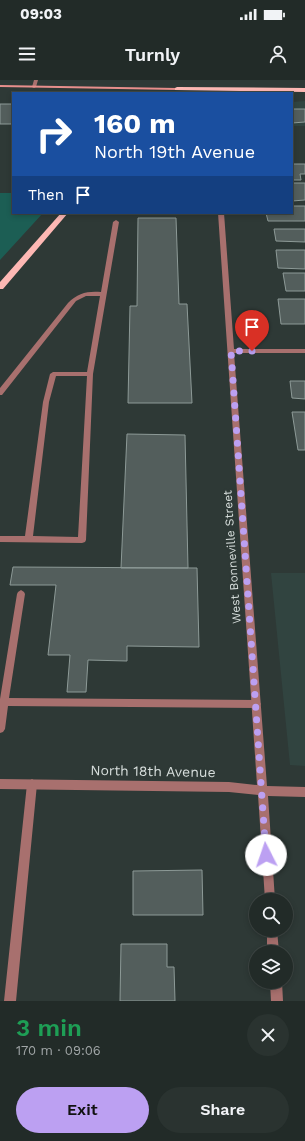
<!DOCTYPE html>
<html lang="en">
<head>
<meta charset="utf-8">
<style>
	:root { --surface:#222b28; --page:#2a3330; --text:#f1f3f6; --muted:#a2a7a8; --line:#3f4745; --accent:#bca0f2 }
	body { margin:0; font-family:"Work Sans",sans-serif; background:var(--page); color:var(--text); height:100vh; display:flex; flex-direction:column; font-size:15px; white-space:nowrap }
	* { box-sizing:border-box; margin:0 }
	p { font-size:13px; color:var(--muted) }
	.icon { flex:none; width:22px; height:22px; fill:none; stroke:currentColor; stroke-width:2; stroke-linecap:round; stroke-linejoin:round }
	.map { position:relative; height:921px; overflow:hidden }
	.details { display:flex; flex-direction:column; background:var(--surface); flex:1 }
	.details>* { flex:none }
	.hud { position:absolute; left:12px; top:12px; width:281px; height:122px; border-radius:0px; box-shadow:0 2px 6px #0003,0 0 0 1px var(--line); background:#1a4fa0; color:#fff; overflow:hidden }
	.controls { position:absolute; left:249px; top:813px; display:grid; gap:8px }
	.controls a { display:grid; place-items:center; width:44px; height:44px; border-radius:50%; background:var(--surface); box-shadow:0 2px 6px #0003,0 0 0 1px var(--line); font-size:20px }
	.pin { position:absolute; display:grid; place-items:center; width:34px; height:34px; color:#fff; margin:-41px -17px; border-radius:50% 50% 50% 0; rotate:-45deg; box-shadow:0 0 4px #0007 }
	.pin .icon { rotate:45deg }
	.me { position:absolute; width:44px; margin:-22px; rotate:356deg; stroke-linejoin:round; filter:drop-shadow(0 0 3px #0008) }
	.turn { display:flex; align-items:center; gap:14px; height:84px; padding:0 16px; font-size:18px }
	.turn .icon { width:52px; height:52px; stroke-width:2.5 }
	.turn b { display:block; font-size:28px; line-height:34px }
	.then { display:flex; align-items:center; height:38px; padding:0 16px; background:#0003; gap:8px; font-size:15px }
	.round { display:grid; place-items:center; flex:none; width:42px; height:42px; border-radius:21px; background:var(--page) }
	.headline { display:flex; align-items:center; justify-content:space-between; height:68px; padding:0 16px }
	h1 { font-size:24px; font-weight:600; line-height:30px; color:#1e9e55 }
	.action { display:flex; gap:8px; margin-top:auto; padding:8px 16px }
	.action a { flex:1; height:46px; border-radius:24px; background:var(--accent); color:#111; font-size:16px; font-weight:600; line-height:46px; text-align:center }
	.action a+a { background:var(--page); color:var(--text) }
	.status { display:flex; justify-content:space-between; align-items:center; height:28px; padding:0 20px; background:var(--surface); direction:ltr }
	.status svg { height:11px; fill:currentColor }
	header { display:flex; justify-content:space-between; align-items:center; height:52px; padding:0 16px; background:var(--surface); font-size:18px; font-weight:600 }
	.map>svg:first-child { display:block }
	.built { fill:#314440 }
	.green { fill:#1c5e54 }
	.building { fill:#535e5c; stroke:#8d9a97 }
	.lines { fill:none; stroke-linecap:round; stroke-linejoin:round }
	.lane { fill:#a8706e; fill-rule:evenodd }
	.street { fill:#a8706e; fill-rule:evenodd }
	.secondary { fill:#e88f8c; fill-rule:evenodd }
	.primary { fill:#fdb8b4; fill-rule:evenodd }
	.route { stroke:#bca0f2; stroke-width:7; stroke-dasharray:0 12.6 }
	.labels { text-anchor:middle; stroke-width:4; stroke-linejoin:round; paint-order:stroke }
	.street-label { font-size:12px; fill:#d7dedc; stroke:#2e3936 }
	.near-street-label { font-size:14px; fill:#d7dedc; stroke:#2e3936 }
</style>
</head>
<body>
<div class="status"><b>09:03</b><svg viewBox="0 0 49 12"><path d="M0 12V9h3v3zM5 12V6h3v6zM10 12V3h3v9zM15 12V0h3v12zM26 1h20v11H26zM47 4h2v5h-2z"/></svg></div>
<header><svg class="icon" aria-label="menu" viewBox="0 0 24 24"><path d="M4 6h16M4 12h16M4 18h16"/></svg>Turnly<svg class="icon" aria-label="person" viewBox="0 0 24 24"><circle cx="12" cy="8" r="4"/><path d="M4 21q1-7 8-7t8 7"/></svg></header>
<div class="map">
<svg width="305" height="921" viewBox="0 0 305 921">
	<rect width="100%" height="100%" fill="#2e3936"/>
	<path class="built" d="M305,21V46H292V22Z
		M271,493H305V686L290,685Z"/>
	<path class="green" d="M0,113H13V133H43L0,180Z"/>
	<path class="building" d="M0,24H13V44H0Z
		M292,29H305V42L292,43Z
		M292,84H305V94H300L301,100H292Z
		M292,103H305V120L292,121Z
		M292,126H305V141H268L266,133H292Z
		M138,138H176L179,224H187L192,323H128L130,226H137Z
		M274,149H305V162L276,161Z
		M276,170H305V189L278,188Z
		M283,193H305V211H286Z
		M278,219H305V244H281Z
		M290,301H305V319L292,318Z
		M292,332H305V370H298Z
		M127,354L185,355L188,488H121Z
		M13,487L197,488L199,567L127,566V581L88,580L86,612H67L70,575H48L56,505H10Z
		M202,790L203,835H133V791Z
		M121,864H167V887H174L175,921H120Z"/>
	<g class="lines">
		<path class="lane" d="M116,140L119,142L93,294L86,460L85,462L82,463L0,462V456H25L43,322L50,294L53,292H87L100,216H86L76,221L2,315H0V308L68,223C78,213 87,211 101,212L113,142ZM56,296H87L78,457L33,456L49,322Z
			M21,510L24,512L25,514L9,618L256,620L259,621L261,624L259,627L256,628L8,626L5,649L3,652L0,653V619L17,514L18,512Z
			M32,699L35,701L37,704L16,921H4L27,704L29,701Z"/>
		<path class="street" d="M34,0H38L36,7L34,8L32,7Z
			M218,133H224L234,269H305V273H234L267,706L305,707V717L268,716L275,820H265L258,715L229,712L0,709V699L229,702L257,705Z
			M267,850H277L279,872H267Z
			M270,902H282L283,921H271Z"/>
		<path class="secondary" d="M0,5L177,8L179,9L177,10L0,7Z"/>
		<path class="primary" d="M177,7L305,8V12L175,10V8Z
			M61,133H68L3,209H0V202Z"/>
	</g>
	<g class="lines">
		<path class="route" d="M252,271H231L266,775"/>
	</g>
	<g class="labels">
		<g class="street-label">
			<text transform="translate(232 477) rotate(-94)" y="4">West Bonneville Street</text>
		</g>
		<g class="near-street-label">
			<text transform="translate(153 691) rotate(1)" y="5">North 18th Avenue</text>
		</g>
	</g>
</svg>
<div class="controls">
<a><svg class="icon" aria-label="search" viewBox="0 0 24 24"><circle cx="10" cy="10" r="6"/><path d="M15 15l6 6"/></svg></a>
<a><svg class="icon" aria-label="layers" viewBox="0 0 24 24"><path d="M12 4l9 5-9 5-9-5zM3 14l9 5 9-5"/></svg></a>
</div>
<div class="pin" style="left:252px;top:271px;background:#d93025"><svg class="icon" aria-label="arrive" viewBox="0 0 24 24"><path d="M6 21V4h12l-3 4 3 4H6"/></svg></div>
<svg class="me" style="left:266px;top:775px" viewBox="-20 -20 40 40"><circle r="19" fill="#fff"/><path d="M0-13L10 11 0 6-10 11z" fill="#bca0f2"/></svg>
<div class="hud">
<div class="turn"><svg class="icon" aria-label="right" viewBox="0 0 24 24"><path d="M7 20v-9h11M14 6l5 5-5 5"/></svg><div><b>160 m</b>North 19th Avenue</div></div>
<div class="then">Then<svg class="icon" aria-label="arrive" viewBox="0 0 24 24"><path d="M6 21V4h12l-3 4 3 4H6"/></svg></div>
</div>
</div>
<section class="details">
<div class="headline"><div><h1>3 min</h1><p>170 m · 09:06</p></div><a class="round"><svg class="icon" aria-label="close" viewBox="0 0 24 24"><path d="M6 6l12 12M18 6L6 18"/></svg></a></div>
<div class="action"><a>Exit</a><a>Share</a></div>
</section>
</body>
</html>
